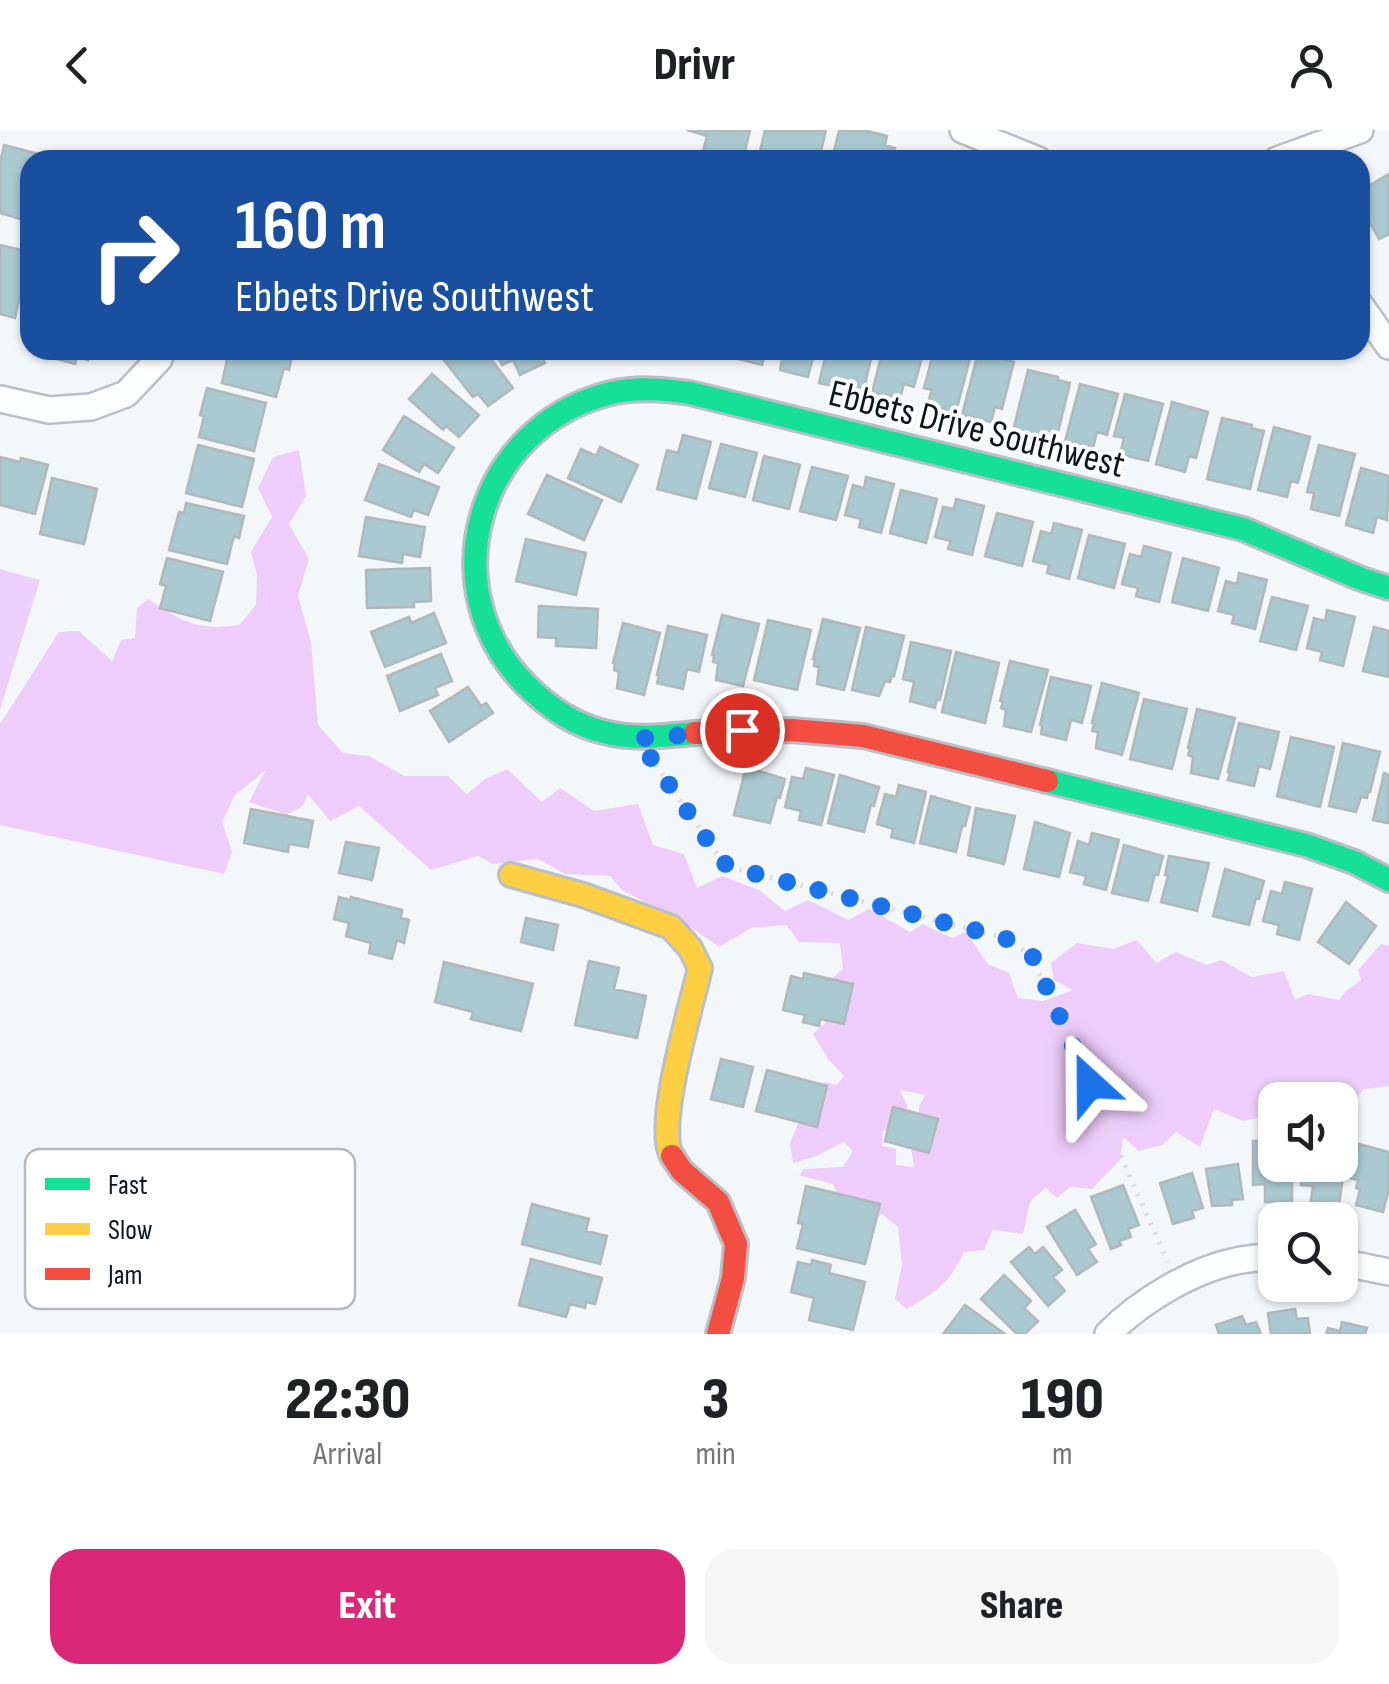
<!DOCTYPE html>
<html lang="en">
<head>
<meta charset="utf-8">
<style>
	:root { --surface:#fff; --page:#f6f6f6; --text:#202124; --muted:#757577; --accent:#db2777 }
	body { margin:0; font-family:"Sofia Sans Condensed",sans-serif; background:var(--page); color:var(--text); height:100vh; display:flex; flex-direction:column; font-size:38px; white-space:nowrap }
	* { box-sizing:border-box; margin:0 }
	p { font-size:32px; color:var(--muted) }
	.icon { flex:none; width:55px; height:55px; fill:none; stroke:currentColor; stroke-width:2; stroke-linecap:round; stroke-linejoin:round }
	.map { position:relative; height:1204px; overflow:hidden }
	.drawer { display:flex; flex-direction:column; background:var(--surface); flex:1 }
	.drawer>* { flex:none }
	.top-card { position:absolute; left:20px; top:20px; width:1350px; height:210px; border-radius:30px; box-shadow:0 2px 8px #0004; background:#1a4fa0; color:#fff; overflow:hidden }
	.fabs { position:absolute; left:1258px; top:952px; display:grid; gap:20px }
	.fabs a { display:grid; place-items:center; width:100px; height:100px; border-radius:20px; background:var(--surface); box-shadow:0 2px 8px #0004; font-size:50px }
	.pin { position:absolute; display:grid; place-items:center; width:85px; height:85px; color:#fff; margin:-42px; border:5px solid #fff; border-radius:50%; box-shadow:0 2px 10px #0007 }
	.me { position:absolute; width:110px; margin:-55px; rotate:336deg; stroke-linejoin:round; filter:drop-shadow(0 0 8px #0008) }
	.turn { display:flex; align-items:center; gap:35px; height:210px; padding:0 50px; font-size:45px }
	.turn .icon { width:130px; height:130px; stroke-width:2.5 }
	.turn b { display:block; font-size:70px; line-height:85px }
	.eta { display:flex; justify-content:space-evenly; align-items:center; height:170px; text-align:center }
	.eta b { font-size:60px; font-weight:800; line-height:70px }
	.primary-button { display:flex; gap:20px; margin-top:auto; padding:20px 50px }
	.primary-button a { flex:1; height:115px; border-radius:30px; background:var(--accent); color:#fff; font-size:40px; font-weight:800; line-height:115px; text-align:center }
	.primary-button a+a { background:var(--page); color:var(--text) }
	header { display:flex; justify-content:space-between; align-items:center; height:130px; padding:0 50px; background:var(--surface); font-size:45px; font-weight:800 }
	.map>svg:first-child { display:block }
	.green { fill:#eecefb }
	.forest { fill:#eecdfb; fill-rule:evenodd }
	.building { fill:#a9c8d0; stroke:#b0b8bb; stroke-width:2.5 }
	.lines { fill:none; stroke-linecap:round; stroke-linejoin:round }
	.street-casing { stroke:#babfc5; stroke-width:30 }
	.fast-casing { stroke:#babfc5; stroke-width:28 }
	.slow-casing { stroke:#babfc5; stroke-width:28 }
	.jam-casing { stroke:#babfc5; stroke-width:28 }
	.path { stroke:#dcdede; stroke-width:5; stroke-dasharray:2.5 8; stroke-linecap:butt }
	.street { stroke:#fdfefe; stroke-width:25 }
	.fast { stroke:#16e098; stroke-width:22 }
	.slow { stroke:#ffcf43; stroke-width:22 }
	.jam { stroke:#f24e42; stroke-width:22 }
	.route { stroke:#1a73e8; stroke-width:18; stroke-dasharray:0 32.4 }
	.labels { text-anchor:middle; stroke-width:8; stroke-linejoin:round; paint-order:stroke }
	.street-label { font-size:38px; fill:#0d151d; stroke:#fff }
	.key { fill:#fff; stroke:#b6b9bb; stroke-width:2.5 }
	.key-label { font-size:28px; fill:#0d151d }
</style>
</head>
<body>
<header><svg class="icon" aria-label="back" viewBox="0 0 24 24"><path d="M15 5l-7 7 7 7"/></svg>Drivr<svg class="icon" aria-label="person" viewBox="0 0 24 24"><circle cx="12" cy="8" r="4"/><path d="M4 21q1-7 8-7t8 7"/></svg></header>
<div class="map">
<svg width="1389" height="1204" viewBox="0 0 1389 1204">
	<rect width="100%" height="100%" fill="#f4f7fa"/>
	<path class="green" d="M0,439L40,450L0,580Z"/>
	<path class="forest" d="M299,320L306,366L289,394L309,429L298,466L311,512L318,595L343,623L369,626L404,646H448L467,664L485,649L507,639L542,672L560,658L594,681L638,674L653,715L684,724L697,758L722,746L759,760L785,781L808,770L848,790L869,779L910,802L923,794L952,808L966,802L988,834L1009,843L1018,868L1043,871L1073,860L1054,850L1051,833L1077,813L1113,819L1137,810L1156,833L1176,822L1207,835L1221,830L1252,847L1284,841L1295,870L1308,864L1339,870L1347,860L1361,850L1358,840L1381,814L1389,816V956L1364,959L1350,977H1340V970H1275V984L1243,991L1214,979L1200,1017L1176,1002L1162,1015L1139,1021L1123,1007L1120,1030L1092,1059L1070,1057L1057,1068L1045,1058L1030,1072L1023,1104L993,1100L984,1120L964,1122C948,1155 938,1160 907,1179L895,1169L902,1135L898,1097L882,1084L874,1091L847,1085L833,1054L799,1045L804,1039L843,1037L853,1021L844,1012L814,1027L793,1033L790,1013L807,972L820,954L826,952L837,955L844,946L828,929L813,904L835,884L825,854L843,839L840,813L799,812L786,795L751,798L719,817L689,796L622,760L610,746L565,744L538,729L492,734L478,726L431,740L359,676L330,691L308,664L303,676L287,685L249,672L266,640L235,665L222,692L232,722L224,744L0,695V594L59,502L79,501L112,531L121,510L135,508L137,478L148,469C182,491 196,501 239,495L256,475L257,445L251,422L272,387L258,358L273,327ZM900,960L925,965L919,977V992L911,1018L914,1037L896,1035V1019L882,1016L883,1001L895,997L908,977Z"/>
	<path class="building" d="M687,0H750L743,30L703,21L707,6Z
		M765,0H826L819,30H758Z
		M839,0H863L887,6L885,15L895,18L894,22L908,25L907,30H832Z
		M4,15L54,28L53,30H30V64L27,63L20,89L0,83V33Z
		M1389,44V104L1379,109L1360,76V61Z
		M0,115L30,122L15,188L0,184Z
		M30,220H90L88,230L77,227L75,234L37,224L38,222Z
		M229,220L293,221L289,240L284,238L276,267L222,253Z
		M454,220H484L513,258L488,276L478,264L473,267L443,229Z
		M495,220H539L545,233L520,245L513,230L502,235Z
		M737,220H766L762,235L735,228Z
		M777,220H815L808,247L780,240L783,224L776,222Z
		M827,220H873L863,263L819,253Z
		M883,220H924L914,257L904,254L900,269L872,262Z
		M934,220L972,221L956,282L927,275L932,260L924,258Z
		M978,223L1014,232L1002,279L995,277L991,292L962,285Z
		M1028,240L1058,247V250L1070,253L1056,311L1013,301Z
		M432,244L479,285L459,307L446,296L443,300L409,269Z
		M1080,254L1118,264L1107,305L1097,302L1093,318L1065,311Z
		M207,258L266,273L254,321L199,307L204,286L200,285Z
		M1125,264L1163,274L1148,331L1120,324L1124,308L1114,306Z
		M1172,272L1208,282L1196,328L1189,326L1185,342L1156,334Z
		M404,286L454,318L438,343L424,334L419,342L383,320Z
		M1222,288L1252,295L1251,298L1264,301L1250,359L1207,349Z
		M1274,297L1310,307L1298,353L1291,351L1287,367L1258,360Z
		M683,305L711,312L696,369L657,359L667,320L678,323Z
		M721,314L757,323L745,367L709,358Z
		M198,315L254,329L242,377L186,363Z
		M1319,315L1355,324L1339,386L1311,379L1314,363L1307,362Z
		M600,317L638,335L621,372L568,348L581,319L596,326Z
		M764,326L800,335L789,379L753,370Z
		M0,327L20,332L21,328L48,335L35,384L0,375Z
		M379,334L439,357L428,385L414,380L411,387L365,370Z
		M812,337L848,346L836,390L800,381Z
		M1361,338L1389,346L1387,390L1377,387L1373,403L1346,395Z
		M547,345L602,370L584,410L528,384Z
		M866,347L894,354L881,403L859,397L861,389L845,385L853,355L864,358Z
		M52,348L97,359L84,414L40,404Z
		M901,360L937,369L926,413L890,403Z
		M956,369L984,376L972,425L948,419L951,411L935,407L943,377L954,379Z
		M186,373L244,386L239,408L234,406L227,434L169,420L179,382L184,383Z
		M997,383L1033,392L1022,436L985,426Z
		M366,387L425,397L420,427L403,424L402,433L359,426Z
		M1054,393L1082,400L1069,449L1047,443L1049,435L1033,431L1041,401L1051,404Z
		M1089,405L1125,414L1114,458L1078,448Z
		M526,409L586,423L576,465L516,451Z
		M1144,416L1171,423L1159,472L1136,466L1138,458L1122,454L1130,424L1141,427Z
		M167,428L223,442L210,491L160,478L166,456L160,454Z
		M1183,428L1219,438L1208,481L1172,472Z
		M430,438L431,471L414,472V477L367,478L366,440Z
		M1239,443L1267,450L1255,499L1232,493L1234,485L1218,481L1226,451L1237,454Z
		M1272,467L1308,476L1296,520L1260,511Z
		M539,476L598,479L596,518L556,516V508L538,507Z
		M1327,480L1355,487L1343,536L1320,530L1322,522L1307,518L1314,488L1325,491Z
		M434,483L446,513L385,537L371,502L409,487L411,493Z
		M722,485L759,494L743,556L716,550L718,533L713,532L714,525H712Z
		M823,489L860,498L844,560L817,554L819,537L814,536L815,529H813Z
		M768,490L811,500L797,560L754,550Z
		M623,493L660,503L644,565L617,558L619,542L614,540L615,534L613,533Z
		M668,496L707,505L699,542L687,539L683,559L657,553L659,545H657Z
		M866,497L904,506L894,546L892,545L890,552L885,551L879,566L852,560Z
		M1374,497L1389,501V547L1363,541Z
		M911,512L951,521L940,570L937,569L935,578L910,571L914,552L903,549Z
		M956,522L999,533L985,593L942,582Z
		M441,524L452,551L435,558L438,565L400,581L387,546Z
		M1010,531L1048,540L1031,602L1004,596L1006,580L1001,578L1003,572L1000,571Z
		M1051,547L1091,556L1082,593L1071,590L1066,610L1041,604L1042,596L1040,595Z
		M1102,553L1139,563L1122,625L1096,618L1098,602L1092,601L1094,594L1092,593Z
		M468,557L481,576L486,573L493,583L449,612L430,581Z
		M1144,569L1187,579L1172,639L1130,629Z
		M1197,579L1235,588L1218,649L1191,643L1193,627L1188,625L1190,619L1188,618Z
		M1239,593L1279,602L1270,639L1259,636L1254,656L1228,650L1230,642H1228Z
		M1291,607L1334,617L1320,677L1277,666Z
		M1343,613L1380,622L1370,662H1368L1367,668L1361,667L1356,682L1329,676Z
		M746,637L785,649L780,668L777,667L770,693L734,685Z
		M806,638L834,645L821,695L799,690L801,681L785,677L792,647L803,649Z
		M1384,643L1389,645V693H1387L1373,690Z
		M840,645L879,657L874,676L871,675L864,702L828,693Z
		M899,655L926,662L914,713L891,707L893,699L877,694L885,664L896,667Z
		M931,666L970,677L965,696H962L956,722L920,713Z
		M976,678L1015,686L1004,734L968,725Z
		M251,679L313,691L308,717L289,714L288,722L244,713Z
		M1035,692L1070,703L1059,747L1024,739Z
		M1092,703L1119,710L1106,760L1084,754L1086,746L1070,742L1078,711L1089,715Z
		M346,712L379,718L372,750L339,743Z
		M1124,715L1163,726L1158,745L1155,744L1148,771L1112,763Z
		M1169,726L1209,733L1197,781L1161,772L1168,746L1165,745Z
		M1225,739L1264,751L1259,769L1256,768L1249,795L1213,786Z
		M1285,752L1312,759L1299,810L1277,804L1279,795L1263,791L1271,761L1282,764Z
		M339,767L350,770L351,767L402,780L401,788L409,790L404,813L397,810L392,829L369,823L371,813L346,806L349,793L334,789Z
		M1346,772L1376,796L1349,834L1318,812Z
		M526,788L558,795L553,820L521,812Z
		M589,831L619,838L614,859L646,866L637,908L575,895Z
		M444,832L533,854L521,901L471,889L473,882L435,872Z
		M804,843L853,854L844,894L820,889L819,896L803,892L805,885L783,880L791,846L803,849Z
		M721,929L753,937L743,977L711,969Z
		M767,940L827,956L817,997L756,981Z
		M893,977L938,989L929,1023L885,1011Z
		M1253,1011H1275V1035H1292V1072H1265V1054L1253,1055Z
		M1359,1014L1389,1022V1059L1383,1082L1356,1075L1360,1059L1356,1058L1358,1050L1350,1048Z
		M1340,1029L1345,1030L1339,1077L1328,1076L1327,1079L1310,1077L1313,1056L1301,1055L1303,1035H1340Z
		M1238,1034L1243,1069L1232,1070V1075L1212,1076L1206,1039Z
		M1192,1043L1203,1078L1192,1081L1194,1088L1173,1094L1160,1053Z
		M1123,1055L1139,1095L1128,1099L1131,1107L1119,1111L1121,1115L1111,1119L1091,1067Z
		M806,1056L880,1074L865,1134L797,1118L803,1094L798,1093Z
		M532,1074L589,1089L586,1101L607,1106L600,1134L522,1114Z
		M1075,1080L1096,1114L1088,1119L1097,1132L1077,1145L1047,1097Z
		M1029,1117L1035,1124L1043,1117L1062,1140L1053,1147L1065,1161L1048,1176L1011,1132Z
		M531,1129L602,1148L595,1174L586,1172L585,1178L570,1174L566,1187L519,1175Z
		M812,1130L831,1135L829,1143L865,1152L853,1200L809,1190L814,1168L791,1162L798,1132L811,1135Z
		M1004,1145L1031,1171L1024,1178L1038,1191L1025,1204H1017L981,1169Z
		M965,1175L1005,1204H943Z
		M1295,1179L1297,1189L1308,1188L1310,1204H1271L1268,1183Z
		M1242,1186L1246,1195L1256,1192L1261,1204H1219L1216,1195Z
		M1342,1192L1367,1198L1365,1204H1326L1328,1198L1340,1201Z"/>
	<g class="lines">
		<defs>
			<path id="street" d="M963,0L1038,30
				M1277,30L1360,0
				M1360,175L1389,216
				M0,269L49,280L91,277L126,264L159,229L161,220
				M1340,1132L1389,1142
				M1108,1204C1139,1172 1192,1140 1236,1131C1249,1128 1262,1128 1275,1126"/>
			<path id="fast" d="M695,603C665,606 634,610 604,602C574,595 547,576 526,555C431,459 476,299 607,264C635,257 662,259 690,263L1243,399L1359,448L1389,458
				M1047,651L1306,715L1354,732L1389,750"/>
			<path id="slow" d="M511,745L583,765L671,797L690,818L700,838C692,874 654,998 672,1026"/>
			<path id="jam" d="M695,603L791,600L863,606L1047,651
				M672,1026L682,1041L718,1072L736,1114L733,1148L718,1204"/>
		</defs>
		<use href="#street" class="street-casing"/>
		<use href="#fast" class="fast-casing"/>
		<use href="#slow" class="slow-casing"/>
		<use href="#jam" class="jam-casing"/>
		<path class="path" d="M656,635L721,730L729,737L1005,808L1031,825L1168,1132"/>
		<use href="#street" class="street"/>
		<use href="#fast" class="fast"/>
		<use href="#slow" class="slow"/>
		<use href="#jam" class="jam"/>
	</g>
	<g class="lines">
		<path class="route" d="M742,600L648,608H637L721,730L729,737L1005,808L1032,825L1090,954"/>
	</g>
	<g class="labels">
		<g class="street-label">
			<text transform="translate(977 298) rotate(14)" y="13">Ebbets Drive Southwest</text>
		</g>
	</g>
	<rect x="25" y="1019" width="330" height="160" rx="15" class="key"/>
	<rect x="45" y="1048" width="45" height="12" fill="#16e098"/>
	<rect x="45" y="1093" width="45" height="12" fill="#ffcf43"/>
	<rect x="45" y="1138" width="45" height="12" fill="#f24e42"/>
	<g class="key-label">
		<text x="108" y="1064">Fast</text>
		<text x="108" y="1109">Slow</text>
		<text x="108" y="1154">Jam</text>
	</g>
</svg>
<div class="fabs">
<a><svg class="icon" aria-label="sound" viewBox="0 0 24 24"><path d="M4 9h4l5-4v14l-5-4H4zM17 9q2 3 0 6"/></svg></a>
<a><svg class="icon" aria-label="search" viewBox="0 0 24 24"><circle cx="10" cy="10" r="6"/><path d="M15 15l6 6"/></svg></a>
</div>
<div class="pin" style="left:742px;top:600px;background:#d93025"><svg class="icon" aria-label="arrive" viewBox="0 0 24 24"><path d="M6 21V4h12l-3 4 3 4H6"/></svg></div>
<svg class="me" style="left:1090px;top:954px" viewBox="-20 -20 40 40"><path d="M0-17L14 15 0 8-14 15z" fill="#1a73e8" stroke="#fff" stroke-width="4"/></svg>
<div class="top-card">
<div class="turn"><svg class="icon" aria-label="right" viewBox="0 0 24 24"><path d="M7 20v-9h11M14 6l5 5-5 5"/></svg><div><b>160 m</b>Ebbets Drive Southwest</div></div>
</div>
</div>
<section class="drawer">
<div class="eta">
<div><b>22:30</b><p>Arrival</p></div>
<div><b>3</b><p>min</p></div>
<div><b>190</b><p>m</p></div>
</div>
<div class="primary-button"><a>Exit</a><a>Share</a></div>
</section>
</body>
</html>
